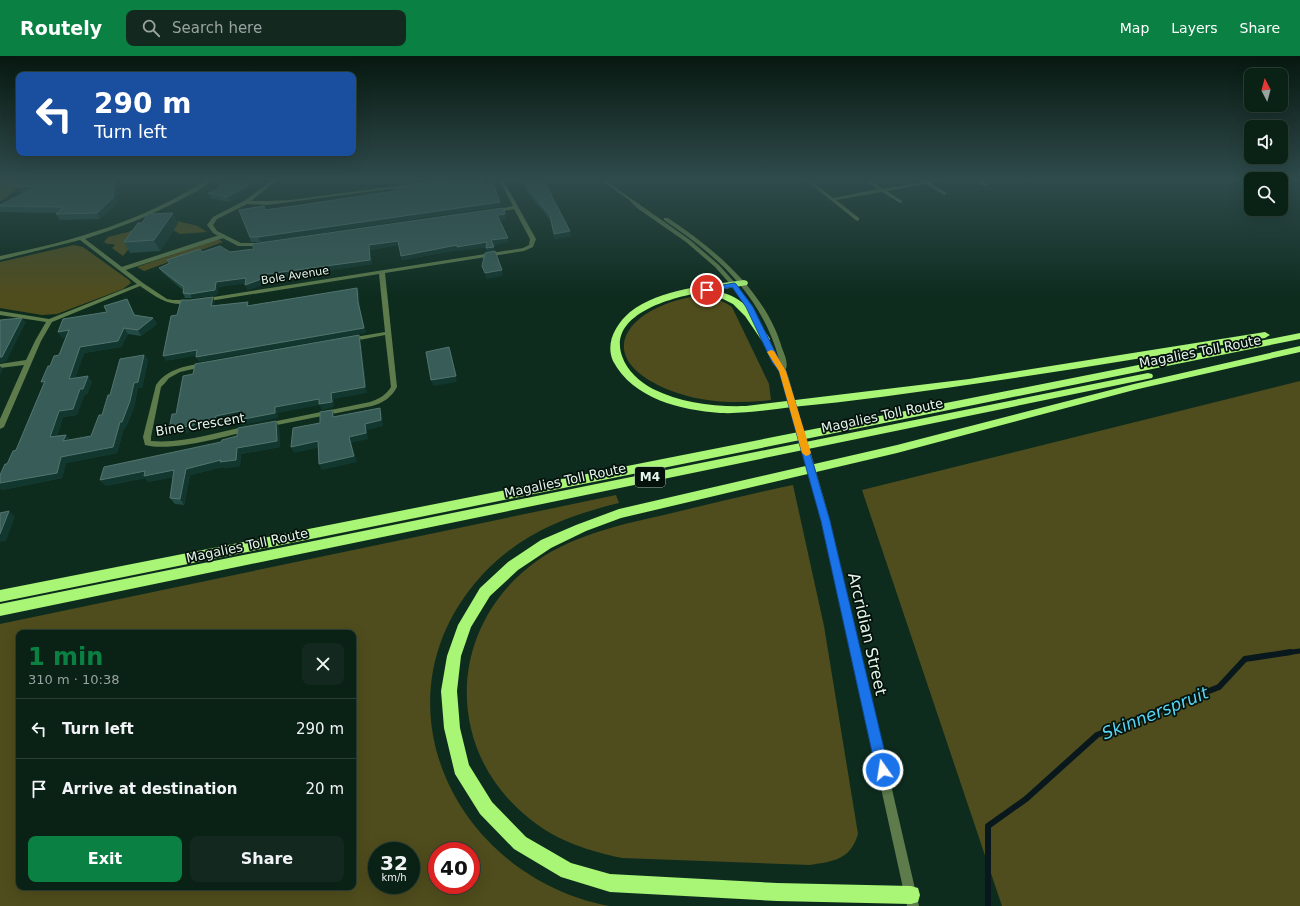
<!DOCTYPE html>
<html lang="en">
<head>
<meta charset="utf-8">
<style>
	:root { --surface:#0a2116; --page:#13291f; --text:#f1f3f6; --muted:#99a3a1; --line:#2a3e35; --accent:#0b8043 }
	body { margin:0; font-family:"DejaVu Sans",sans-serif; background:var(--page); color:var(--text); height:100vh; display:flex; flex-direction:column; font-size:15px; white-space:nowrap }
	* { box-sizing:border-box; margin:0 }
	p { font-size:13px; color:var(--muted) }
	.icon { flex:none; width:22px; height:22px; fill:none; stroke:currentColor; stroke-width:2; stroke-linecap:round; stroke-linejoin:round }
	.map { position:relative; flex:1; overflow:hidden }
	.drawer { position:absolute; left:16px; top:574px; width:340px; height:260px; display:flex; flex-direction:column; background:var(--surface); border-radius:8px; box-shadow:0 4px 16px #0002,0 0 0 1px var(--line) }
	.drawer>* { flex:none }
	.hud { position:absolute; left:16px; top:16px; width:340px; height:84px; border-radius:8px; box-shadow:0 4px 16px #0002,0 0 0 1px var(--line); background:#1a4fa0; color:#fff; overflow:hidden }
	.needle { width:26px; rotate:354deg }
	.tools { position:absolute; left:1244px; top:12px; display:grid; gap:8px }
	.tools a { display:grid; place-items:center; width:44px; height:44px; border-radius:8px; background:var(--surface); box-shadow:0 4px 16px #0002,0 0 0 1px var(--line); font-size:20px }
	.speed { position:absolute; left:368px; top:786px; display:flex; gap:8px; font-size:20px; font-weight:700; text-align:center }
	.speed>* { display:grid; place-content:center; width:52px; height:52px; border-radius:50%; background:var(--surface); box-shadow:0 4px 16px #0002,0 0 0 1px var(--line); line-height:1 }
	.speed small { font-size:10px; font-weight:400 }
	.speed .limit { border:6px solid #d22; background:#fff; color:#111 }
	.pin { position:absolute; display:grid; place-items:center; width:34px; height:34px; color:#fff; margin:-17px; border:2px solid #fff; border-radius:50%; box-shadow:0 1px 4px #0007 }
	.me { position:absolute; width:44px; margin:-22px; rotate:347deg; stroke-linejoin:round; filter:drop-shadow(0 0 3px #0008) }
	.turn { display:flex; align-items:center; gap:14px; height:84px; padding:0 12px; font-size:18px }
	.turn .icon { width:52px; height:52px; stroke-width:2.5 }
	.turn b { display:block; font-size:28px; line-height:34px }
	.round { display:grid; place-items:center; flex:none; width:42px; height:42px; border-radius:8px; background:var(--page) }
	.headline { display:flex; align-items:center; justify-content:space-between; height:68px; padding:0 12px }
	h1 { font-size:24px; font-weight:800; line-height:30px; color:var(--accent) }
	.cta { display:flex; gap:8px; margin-top:auto; padding:8px 12px }
	.cta a { flex:1; height:46px; border-radius:8px; background:var(--accent); color:#fff; font-size:16px; font-weight:800; line-height:46px; text-align:center }
	.cta a+a { background:var(--page); color:var(--text) }
	ul { padding:0; list-style:none }
	li { display:flex; align-items:center; gap:12px; height:60px; padding:0 12px; border-top:1px solid var(--line) }
	li div { flex:1 }
	li b { display:block; font-size:15px }
	li em { font-style:normal }
	header { display:flex; align-items:center; gap:24px; box-sizing:border-box; height:56px; padding:0 20px; background:var(--accent); color:#fff }
	header strong { font-size:19px }
	nav { display:flex; gap:22px; margin-inline-start:auto; font-size:14px }
	.search { width:280px; height:36px; background:var(--page); display:flex; align-items:center; gap:10px; box-sizing:border-box; padding:0 14px; border-radius:8px; color:var(--muted); font-size:15px }
	.map>svg:first-child { display:block }
	.green { fill:#4f4d1d; fill-rule:evenodd }
	.lines { fill:none; stroke-linecap:round; stroke-linejoin:round }
	.stream-far1 { stroke:#08181c; stroke-width:5 }
	.stream { stroke:#08181c; stroke-width:6 }
	.service { stroke:#5d7b4b; stroke-width:4 }
	.minor { fill:#5d7b4b; fill-rule:evenodd }
	.tertiary { fill:#5d7b4b; fill-rule:evenodd }
	.motorway { fill:#a9f576; fill-rule:evenodd }
	.tertiary-bridge-far1 { stroke:#5d7b4b; stroke-width:7 }
	.tertiary-bridge { stroke:#5d7b4b; stroke-width:8 }
	.wall { fill:#234b46 }
	.shaded-wall { fill:#12372f }
	.building { fill:#385d58; stroke:#53756f }
	.route { fill:#1a73e8; stroke:#114b97 }
	.slow { fill:#f59e0b }
	.labels { text-anchor:middle; stroke-width:3.5; stroke-linejoin:round; paint-order:stroke }
	.far-street-label { font-size:11px; fill:#e4f6ec; stroke:#05110b }
	.shield { fill:#05110b; stroke:#a1b1a8; stroke-width:1 }
	.shield-label { font-size:12px; font-weight:bold; fill:#e4f6ec }
	.street-label { font-size:13px; fill:#e4f6ec; stroke:#05110b }
	.near-street-label { font-size:16px; fill:#e4f6ec; stroke:#05110b }
	.near-water-label { font-size:17px; font-style:italic; fill:#57d6f3; stroke:#05110b }
</style>
</head>
<body>
<header>
<strong>Routely</strong>
<div class="search"><svg class="icon" aria-label="search" viewBox="0 0 24 24"><circle cx="10" cy="10" r="6"/><path d="M15 15l6 6"/></svg>Search here</div>
<nav><a>Map</a><a>Layers</a><a>Share</a></nav>
</header>
<div class="map">
<svg width="1300" height="850" viewBox="0 0 1300 850">
	<rect width="100%" height="100%" fill="#0d2c1e"/>
	<path class="green" d="M0,122H31L0,146Z
		M160,161L198,170L207,176L180,178L173,174L178,167L167,165L142,177L123,200L112,192L115,189L113,188H107L104,186L108,181L128,176Z
		M218,183L223,186L144,215L137,211Z
		M74,189L83,191L129,224L131,227L123,233L57,258L42,259L0,252V206Z
		M691,241C708,241 718,241 732,251L769,328L771,344C736,348 702,347 669,334C590,302 626,253 691,241Z
		M1300,325V850H1002L862,434Z
		M793,429L824,570L858,778C850,804 834,805 810,809L622,802C589,795 557,785 530,763C442,694 447,568 538,504C576,478 624,468 668,458C709,448 751,438 793,429Z
		M616,439L619,447C566,460 520,478 482,519C369,643 454,820 609,850H0V568ZM19,577H353V831H19ZM377,795H411V829H377ZM437,795H471V829H437Z"/>
	<g class="lines">
		<path class="stream-far1" d="M1284,597L1300,595"/>
		<path class="stream" d="M988,850V770L1026,743L1097,679L1219,631L1245,603L1291,596"/>
		<path class="service" d="M122,213L223,180"/>
		<path class="minor" d="M209,122H214C205,131 192,138 180,144C150,160 118,172 85,183L143,227L167,243L173,244H191L193,245V247C169,251 159,243 140,230L52,266L41,285L4,371L0,373V363L24,309L0,312V308L26,304L35,285L46,266L0,259V255L49,263L137,228L80,184L0,204V200C74,185 146,164 209,122Z
			M276,122H280L251,145H267L290,144L458,122H467L465,123L290,146L267,149L247,148L217,163L213,169L217,175L241,187H266L267,188L264,190H238L213,177L207,169L213,161L244,145Z
			M498,122H502L536,183L533,191L524,195L385,217L397,331C392,341 383,347 372,350L267,371H264L263,369L267,367L370,346C379,343 386,339 391,331L385,279L349,286L346,284L349,282L385,276L379,218L203,246L201,245V243L523,192L529,189L530,183L514,153L493,157L490,155L513,150Z
			M803,122H807L833,142L878,133L864,124V123L866,122L883,133L923,126L922,124L924,123C933,126 944,121 953,122L931,127L946,137V138L944,139L926,128L887,135L902,145V146L900,147L882,136L836,144L859,162V164L857,165Z
			M973,122H978L988,129L984,130Z
			M1025,122H1030L1032,124L1028,125Z
			M204,307L207,309L206,310L180,316L169,322L165,327L161,331L151,381V385C183,388 217,376 248,370L252,372L251,374C224,381 172,396 145,389L143,381L156,329C167,313 185,310 204,307Z"/>
		<path class="tertiary" d="M598,122H602L690,184L719,209L736,228L752,251L779,303C761,239 718,200 664,164V162H668C716,194 765,235 782,292C785,300 789,308 785,315L788,322L787,324H785L782,322L746,251L732,230L715,211L686,186L637,152L629,144Z
			M826,462L829,463L830,465L919,850H907L822,465L823,463Z"/>
		<path class="motorway" d="M744,224L747,225L748,227L747,229L712,235C744,238 754,258 770,283L768,285H762L745,260L733,248L719,241L706,239L705,236C676,240 607,257 622,300C627,315 640,326 653,333C681,347 714,351 746,350L969,323L1265,276L1270,279L1265,282C1137,303 1010,324 881,341C851,345 822,348 792,351C768,354 744,358 720,357C681,354 633,343 613,305C605,287 616,268 630,256C661,232 707,230 744,224Z
			M1300,277V283L0,546V534Z
			M1300,290V296L1134,334L897,397L621,462L586,475L551,492L518,514L490,540L471,571L461,600L457,635L460,672L469,709L492,746L526,781L571,807L610,818L777,827L911,830L918,832L920,839L918,846L911,848L777,845L610,836L561,821L514,793L480,758L455,718L444,672L441,635L447,600L458,569L480,532L508,506L541,484L576,469L619,453L897,389L1134,328Z
			M1148,317L1152,318L1153,320L1152,322L0,560V548Z"/>
		<path class="tertiary-bridge-far1" d="M785,322L807,399"/>
		<path class="tertiary-bridge" d="M807,398L826,465"/>
	</g>
	<path class="wall" d="M467,122H482V129L501,150L260,186H251L239,154H265L301,149L395,135Z
		M509,122L541,128L571,180L555,183L550,164L521,128L508,130L507,124Z
		M115,124L118,130L116,148L100,163L60,164L56,158L58,157L1,156L0,154V149L25,137H22L18,131L85,125Z
		M208,137H246L229,146L210,142Z
		M505,158L506,163H499L508,186L493,189L494,195L487,196L486,191L458,195V194L402,204L399,189L370,194L372,208L269,223V226L248,234L245,227L218,231L217,239L192,242H185L183,237V234L162,216L159,212L169,208L167,204L202,196H230Z
		M178,167L160,195L130,197L124,186Z
		M127,243L135,259L153,262L157,268L141,280L128,278L121,291L84,297L75,322L92,326L87,338L84,339L77,359L63,361L57,380L66,379L70,384L91,380L102,359L110,339L144,299L148,304L142,332H138L134,351L126,371L124,372L117,397L66,407L62,422L2,434L0,432V419L16,394L43,329L41,326L59,299L66,281L62,282L58,276L107,256Z
		M279,371L280,391L241,398L240,410L224,412L223,411L190,419L184,449L175,448L170,442L173,421L148,426L145,422L105,430L221,386Z"/>
	<path class="shaded-wall" d="M80,122H89L79,131L76,125Z
		M255,122H261L246,137L229,146L227,141Z
		M482,122L483,123L481,133V129Z
		M115,124L118,130L116,148L100,163L97,157Z
		M521,124V128L508,130L507,125Z
		M500,146L501,150L260,186L258,181Z
		M173,157L178,167L160,195L154,184Z
		M505,158L506,163L498,164L497,159Z
		M570,175L571,180L555,183L554,178Z
		M508,182V186L492,189L491,184Z
		M398,185L400,189L370,194L372,208L269,223V226L248,234L245,229L267,218L369,189Z
		M487,186L488,191L458,195L457,191Z
		M457,189L458,194L402,204L401,200Z
		M494,191V195L487,196L486,192Z
		M502,214L503,220L486,223L485,217Z
		M246,222L248,227L218,231L217,239L192,242L190,238L216,226Z
		M357,232L359,236L360,251L366,277L199,306L196,301L358,246Z
		M213,241L215,246L213,255L211,250Z
		M22,262L26,266L6,306L0,307V301Z
		M153,262L157,268L141,280L138,274Z
		M124,272L128,278L121,291L84,297L73,329L69,323L80,291Z
		M69,274L72,280L62,282L58,276Z
		M359,279L361,285L367,337L334,343V351L322,354L320,349L278,357V362L242,369L239,364L275,351L331,337Z
		M197,294L200,299L166,305L163,300Z
		M450,297L457,326L433,330L431,324Z
		M144,299L148,304L142,332H138L134,351L126,371L124,372L117,397L66,407L62,422L2,434L0,432V427L61,401L120,366Z
		M0,310L3,313L0,319Z
		M88,320L92,326L87,338L84,339L77,359L63,361L55,387L50,381L59,355L80,333Z
		M45,325V331L41,326Z
		M380,352L382,358L383,370L367,374L368,383L351,387L357,406L322,414L319,408L349,381L365,368Z
		M332,354L335,360V367L333,361Z
		M240,355L243,361L219,366V368L198,372V375L172,379L169,374L216,360Z
		M276,365L279,371L280,391L241,398L240,410L224,412L223,411L190,419L184,449L180,443L186,413L237,392Z
		M66,379L70,384L63,385Z
		M318,385L321,391L294,397L291,391Z
		M174,414L178,420L148,426L145,422L105,430L100,424L145,415Z
		M9,455L15,461L6,485L0,486V478Z"/>
	<path class="building" d="M31,122H80L76,125L115,124L113,142L97,157L56,158L64,151L0,150V149L38,130L18,131Z
		M226,122H255L244,132L227,141L208,137L217,133Z
		M467,122H482L481,129L493,128L500,146L258,181H250L239,154L264,150L265,154L301,149L395,135L394,133L406,131V130Z
		M509,122H538L541,128L545,127L570,175L554,178L550,159L521,124L507,125V124Z
		M503,152L505,158L497,159L508,182L491,184L494,191L486,192L487,186L457,191V189L401,200L398,185L369,189L370,204L267,218V221L245,229L246,222L216,226L215,234L190,238L183,237L184,231L159,212L170,207L167,204L200,193L202,196L220,190L230,196L254,193L252,188Z
		M173,157L154,184L124,186L138,167H142L148,158Z
		M495,195L502,214L485,217L482,210L485,197Z
		M357,232L358,246L364,272L196,301L197,294L163,300L171,260L177,259L181,244H190L213,241L211,250L248,246L247,250Z
		M127,243L134,259L153,262L138,274L124,272L118,285L80,291L69,323L88,320L83,333H80L73,353L59,355L50,381L66,379L63,385L91,380L99,359H102L108,339H110L120,303L144,299L138,326L134,327L130,345L122,366H120L113,391L61,401L57,417L0,427V419L5,408H7L13,395L16,394L45,325L41,326L48,310H50L54,300L59,299L69,274L58,276L63,263L107,256L104,250Z
		M22,262L2,301H0V264Z
		M359,279L365,331L331,337L332,346L319,348V343L275,351V357L239,364L240,355L216,360L215,363L195,367L194,369L169,374L172,358H176L183,320L193,318L195,308Z
		M449,291L456,320L431,324L426,296Z
		M380,352L381,364L365,368L366,377L349,381L354,400L319,408L318,385L291,391L293,372L320,367V356L332,354L333,361Z
		M276,365L277,385L237,392L236,404L220,406L221,404L186,413L180,443L170,442L174,414L144,420L145,415L100,424L104,411L221,386L222,384L237,380L238,372Z
		M9,455L0,478V457Z"/>
	<linearGradient id="sky" x2="0" y2="1"><stop stop-color="#071810"/><stop offset="0.51" stop-color="#2f4b4c"/><stop offset="1" stop-color="#2f4b4c" stop-opacity="0"/></linearGradient>
	<rect width="1300" height="241" fill="url(#sky)"/>
	<path class="route" d="M734,227L736,228L753,251L780,306L786,315L830,465L889,714L887,719L883,720L878,719L876,714L821,465L779,315L772,306L746,251L732,231L707,236L703,234L707,232Z"/>
	<path class="slow" d="M771,294L774,295L786,315L811,397L809,399L806,400L802,397L781,322L779,315L767,296Z"/>
	<g class="labels">
		<g class="far-street-label">
			<text transform="translate(295 219) rotate(-9)" y="4">Bole Avenue</text>
		</g>
		<rect class="shield" x="635" y="411" width="30" height="20" rx="3"/>
		<g class="shield-label">
			<text x="650" y="425">M4</text>
		</g>
		<g class="street-label">
			<text transform="translate(1200 295) rotate(-11)" y="5">Magalies Toll Route</text>
			<text transform="translate(882 359) rotate(-12)" y="5">Magalies Toll Route</text>
			<text transform="translate(200 368) rotate(-9)" y="5">Bine Crescent</text>
			<text transform="translate(565 424) rotate(-12)" y="5">Magalies Toll Route</text>
			<text transform="translate(247 489) rotate(-12)" y="5">Magalies Toll Route</text>
		</g>
		<g class="near-street-label">
			<text transform="translate(868 578) rotate(77)" y="6">Arcridian Street</text>
		</g>
		<g class="near-water-label">
			<text transform="translate(1155 657) rotate(-22)" y="6">Skinnerspruit</text>
		</g>
	</g>
</svg>
<div class="tools">
<a><svg class="needle" viewBox="-14 -14 28 28"><path d="M0-13l5 13h-10z" fill="#e53935"/><path d="M0 13l5-13h-10z" fill="#99a3a1"/></svg></a>
<a><svg class="icon" aria-label="sound" viewBox="0 0 24 24"><path d="M4 9h4l5-4v14l-5-4H4zM17 9q2 3 0 6"/></svg></a>
<a><svg class="icon" aria-label="search" viewBox="0 0 24 24"><circle cx="10" cy="10" r="6"/><path d="M15 15l6 6"/></svg></a>
</div>
<div class="speed"><div>32<small>km/h</small></div><div class="limit">40</div></div>
<div class="pin" style="left:707px;top:234px;background:#d93025"><svg class="icon" aria-label="arrive" viewBox="0 0 24 24"><path d="M6 21V4h12l-3 4 3 4H6"/></svg></div>
<svg class="me" style="left:883px;top:714px" viewBox="-20 -20 40 40"><circle r="17" fill="#1a73e8" stroke="#fff" stroke-width="3"/><path d="M0-11L8 9 0 5-8 9z" fill="#fff"/></svg>
<div class="hud">
<div class="turn"><svg class="icon" aria-label="left" viewBox="0 0 24 24"><path d="M17 20v-9H6M10 6l-5 5 5 5"/></svg><div><b>290 m</b>Turn left</div></div>
</div>
<section class="drawer">
<div class="headline"><div><h1>1 min</h1><p>310 m · 10:38</p></div><a class="round"><svg class="icon" aria-label="close" viewBox="0 0 24 24"><path d="M6 6l12 12M18 6L6 18"/></svg></a></div>
<ul>
<li><svg class="icon" aria-label="left" viewBox="0 0 24 24"><path d="M17 20v-9H6M10 6l-5 5 5 5"/></svg><div><b>Turn left</b></div><em>290 m</em></li>
<li><svg class="icon" aria-label="arrive" viewBox="0 0 24 24"><path d="M6 21V4h12l-3 4 3 4H6"/></svg><div><b>Arrive at destination</b></div><em>20 m</em></li>
</ul>
<div class="cta"><a>Exit</a><a>Share</a></div>
</section>
</div>
</body>
</html>
